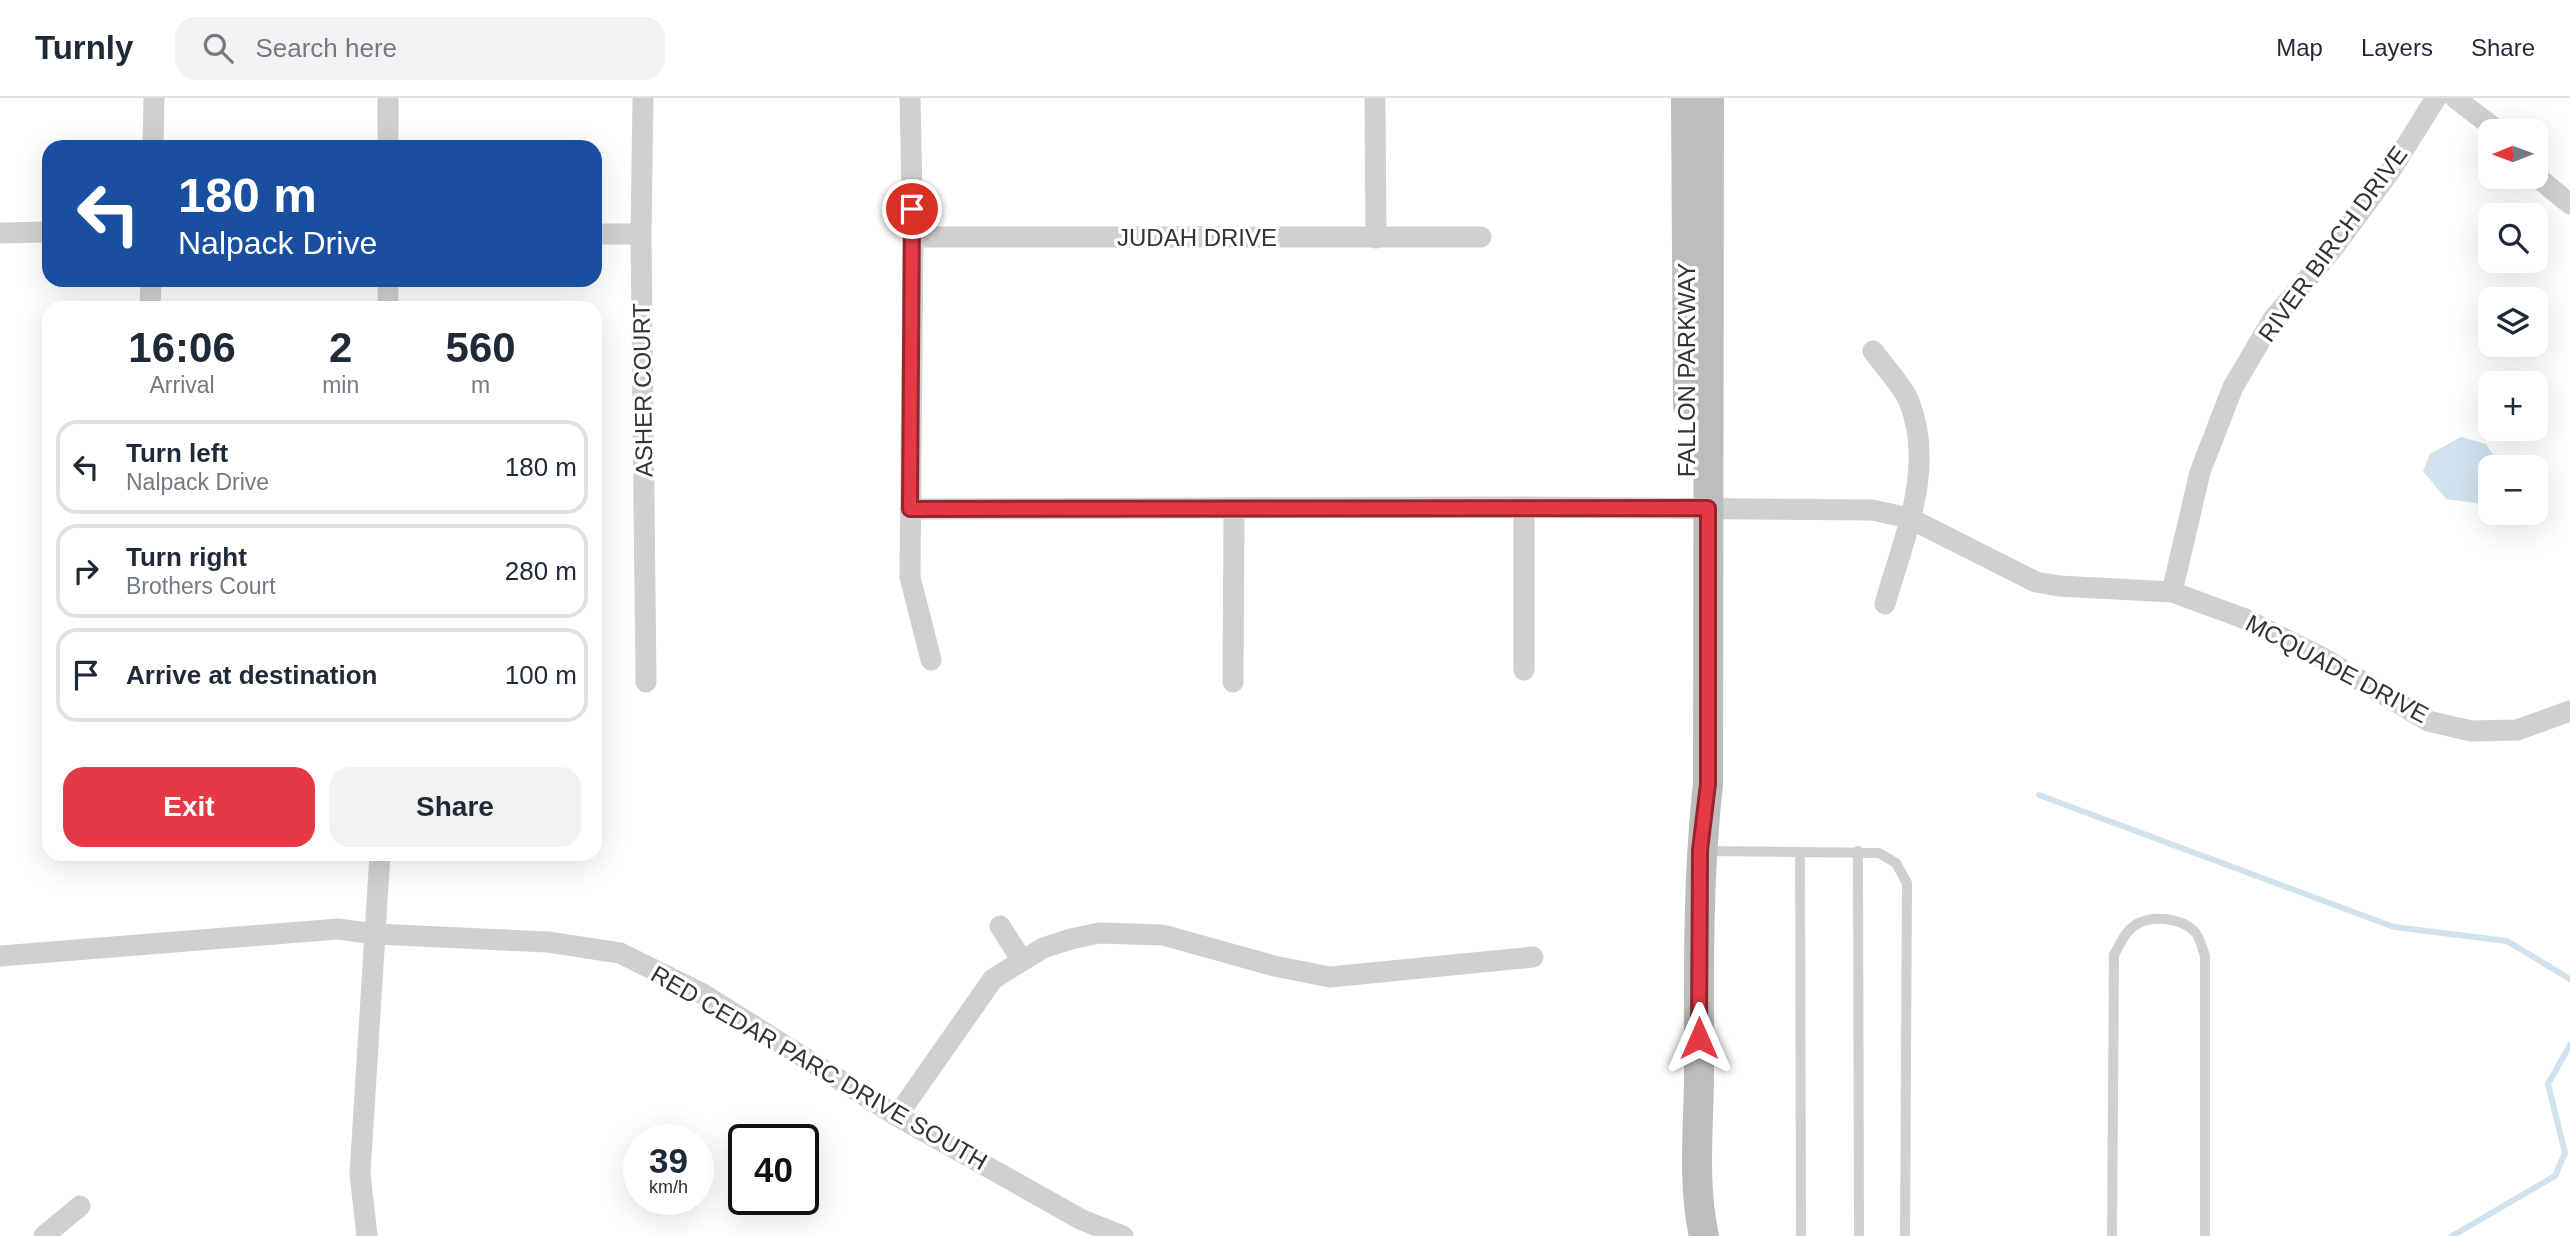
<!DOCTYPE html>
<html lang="en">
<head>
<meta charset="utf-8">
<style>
	:root { --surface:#fff; --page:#f2f2f3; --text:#1f2937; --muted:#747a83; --line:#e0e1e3; --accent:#e63946 }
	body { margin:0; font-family:Arial,sans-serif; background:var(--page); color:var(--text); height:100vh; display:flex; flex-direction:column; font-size:26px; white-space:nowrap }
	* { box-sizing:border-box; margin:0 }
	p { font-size:23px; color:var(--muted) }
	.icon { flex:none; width:38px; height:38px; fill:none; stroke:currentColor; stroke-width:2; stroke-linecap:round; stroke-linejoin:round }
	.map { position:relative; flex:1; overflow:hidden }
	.sheet { position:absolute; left:42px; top:203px; width:560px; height:560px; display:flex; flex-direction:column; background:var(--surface); border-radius:21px; box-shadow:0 7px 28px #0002 }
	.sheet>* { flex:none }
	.hud { position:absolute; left:42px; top:42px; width:560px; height:147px; border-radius:21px; box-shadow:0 7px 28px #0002; background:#1a4fa0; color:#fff; overflow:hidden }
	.needle { width:46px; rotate:269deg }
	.controls { position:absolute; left:2478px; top:21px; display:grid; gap:14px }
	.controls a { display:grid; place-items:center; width:70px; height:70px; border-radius:14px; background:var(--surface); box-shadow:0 7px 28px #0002; font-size:35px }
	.speed { position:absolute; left:623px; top:1026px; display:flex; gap:14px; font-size:35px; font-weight:700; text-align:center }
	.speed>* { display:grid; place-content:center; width:91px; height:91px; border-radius:50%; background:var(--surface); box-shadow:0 7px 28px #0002; line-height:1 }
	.speed small { font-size:18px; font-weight:400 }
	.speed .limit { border:4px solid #111; border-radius:10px; background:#fff; color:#111 }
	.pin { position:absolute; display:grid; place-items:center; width:60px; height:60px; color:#fff; margin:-30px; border:4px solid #fff; border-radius:50%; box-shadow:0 2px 7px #0007 }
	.me { position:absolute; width:77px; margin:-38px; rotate:0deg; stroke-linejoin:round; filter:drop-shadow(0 0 5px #0008) }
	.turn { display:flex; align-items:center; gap:24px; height:147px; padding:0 21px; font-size:32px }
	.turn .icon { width:91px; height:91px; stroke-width:2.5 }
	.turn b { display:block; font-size:49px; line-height:60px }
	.eta { display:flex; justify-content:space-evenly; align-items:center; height:119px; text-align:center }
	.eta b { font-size:42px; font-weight:800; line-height:49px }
	.cta { display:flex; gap:14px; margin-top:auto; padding:14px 21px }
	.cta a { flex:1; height:80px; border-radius:21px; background:var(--accent); color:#fff; font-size:28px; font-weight:800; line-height:80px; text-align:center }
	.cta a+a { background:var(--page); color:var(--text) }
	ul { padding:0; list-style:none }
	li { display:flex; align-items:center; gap:21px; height:94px; margin:0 14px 10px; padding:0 7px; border:4px solid var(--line); border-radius:21px }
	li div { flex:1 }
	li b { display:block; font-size:26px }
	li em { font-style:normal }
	header { display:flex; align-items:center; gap:42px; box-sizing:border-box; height:98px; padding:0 35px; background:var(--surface); border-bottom:2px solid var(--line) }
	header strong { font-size:33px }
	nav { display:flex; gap:38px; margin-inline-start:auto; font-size:24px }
	.search { width:490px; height:63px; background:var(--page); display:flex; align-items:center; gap:18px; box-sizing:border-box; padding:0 24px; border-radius:21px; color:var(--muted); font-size:26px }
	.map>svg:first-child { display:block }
	.water { fill:#cfe2ee }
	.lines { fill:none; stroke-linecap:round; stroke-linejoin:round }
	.stream { stroke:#cfe2ee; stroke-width:6 }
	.lane { stroke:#d0d0d0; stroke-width:10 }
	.street { stroke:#d0d0d0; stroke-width:21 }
	.secondary { stroke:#bdbdbd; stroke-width:30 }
	.route-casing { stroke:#96252e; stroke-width:18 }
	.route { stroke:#e63946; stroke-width:12 }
	.labels { text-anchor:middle; stroke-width:7; stroke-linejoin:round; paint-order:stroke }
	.street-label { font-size:24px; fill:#333; stroke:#fff }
</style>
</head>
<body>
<header>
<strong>Turnly</strong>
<div class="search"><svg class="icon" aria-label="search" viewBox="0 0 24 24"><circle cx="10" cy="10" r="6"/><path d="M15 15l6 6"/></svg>Search here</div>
<nav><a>Map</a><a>Layers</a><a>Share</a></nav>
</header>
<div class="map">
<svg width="2570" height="1138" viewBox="0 0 2570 1138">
	<rect width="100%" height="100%" fill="#fff"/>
	<path class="water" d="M2461,339L2486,346L2500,367L2501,369H2490V407L2446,401L2423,373L2430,356Z"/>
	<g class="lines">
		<path class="stream" d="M2039,697L2394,829L2507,843L2570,881
			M2452,1138L2555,1078L2565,1055L2548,986L2570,947"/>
		<path class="lane" d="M1704,753L1879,755L1896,765L1907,785L1905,1138
			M1858,753L1859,1138
			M1800,754L1801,1138
			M2112,1138L2114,857C2120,846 2126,832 2137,826C2153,817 2181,820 2194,833C2200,838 2202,850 2205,858V1138"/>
		<path class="street" d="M388,0V49
			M643,0L641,136L646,584
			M910,0L913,139L910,479L931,562
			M1375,0L1376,140
			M2455,0L2498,33
			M153,49L154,0
			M2536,78L2570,106
			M0,135L49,134
			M595,136H641
			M913,139H1481
			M150,210L151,182
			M388,210V182
			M1873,253C1884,268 1900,285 1908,301C1937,369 1903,441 1885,506
			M910,411L1524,409L1872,412L1909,420L2036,484L2059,488L2172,494L2243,520L2323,560L2428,623L2471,633L2517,632L2570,613
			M2172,494L2200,374L2233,289L2273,221L2331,153L2391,72L2436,0
			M1524,572V409
			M1233,584L1234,410
			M1000,828L1021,861
			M0,858L338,831L375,836L548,844L620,855L703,896L897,1018L1082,1122L1123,1138
			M897,1018L993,881L1043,850L1071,841L1099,835L1163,837L1274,868L1330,879L1533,859
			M44,1138L80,1108
			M367,1138L360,1076L380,756"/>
		<path class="secondary" d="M1686,0L1688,308
			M1704,1138C1693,1089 1698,1034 1699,984C1699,885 1697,785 1708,686L1709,0"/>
	</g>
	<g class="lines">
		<defs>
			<path id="route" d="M912,111L910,411L1708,410V686L1700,752L1699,940"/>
		</defs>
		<use href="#route" class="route-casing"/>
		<use href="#route" class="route"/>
	</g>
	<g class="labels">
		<g class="street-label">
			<text x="1197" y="148">JUDAH DRIVE</text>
			<text transform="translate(2333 146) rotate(-54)" y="8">RIVER BIRCH DRIVE</text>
			<text transform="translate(1687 272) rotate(-90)" y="8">FALLON PARKWAY</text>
			<text transform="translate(643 292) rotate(-91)" y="8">ASHER COURT</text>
			<text transform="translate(2337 571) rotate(28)" y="8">MCQUADE DRIVE</text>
			<text transform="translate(819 970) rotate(30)" y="8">RED CEDAR PARC DRIVE SOUTH</text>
		</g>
	</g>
</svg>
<div class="controls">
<a><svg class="needle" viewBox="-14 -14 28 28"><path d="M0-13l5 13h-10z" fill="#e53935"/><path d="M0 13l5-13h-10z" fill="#747a83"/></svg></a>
<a><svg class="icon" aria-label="search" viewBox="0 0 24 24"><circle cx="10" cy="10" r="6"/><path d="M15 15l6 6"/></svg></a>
<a><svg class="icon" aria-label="layers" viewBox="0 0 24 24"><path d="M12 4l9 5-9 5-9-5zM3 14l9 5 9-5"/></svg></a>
<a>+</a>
<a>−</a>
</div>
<div class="speed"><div>39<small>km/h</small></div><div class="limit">40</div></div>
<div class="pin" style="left:912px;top:111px;background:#d93025"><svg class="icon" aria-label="arrive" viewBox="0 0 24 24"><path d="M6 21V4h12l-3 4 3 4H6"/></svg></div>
<svg class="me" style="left:1699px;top:940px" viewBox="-20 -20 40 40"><path d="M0-17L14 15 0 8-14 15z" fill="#e63946" stroke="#fff" stroke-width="4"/></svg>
<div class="hud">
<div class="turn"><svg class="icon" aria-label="left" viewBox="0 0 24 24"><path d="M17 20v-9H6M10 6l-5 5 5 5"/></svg><div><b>180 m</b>Nalpack Drive</div></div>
</div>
<section class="sheet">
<div class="eta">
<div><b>16:06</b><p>Arrival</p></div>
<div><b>2</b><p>min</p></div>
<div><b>560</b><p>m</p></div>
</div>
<ul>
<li><svg class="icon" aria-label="left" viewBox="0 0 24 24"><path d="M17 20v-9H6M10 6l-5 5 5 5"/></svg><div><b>Turn left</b><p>Nalpack Drive</p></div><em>180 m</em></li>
<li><svg class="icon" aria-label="right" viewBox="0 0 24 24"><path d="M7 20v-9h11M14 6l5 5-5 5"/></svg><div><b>Turn right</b><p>Brothers Court</p></div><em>280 m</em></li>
<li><svg class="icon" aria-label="arrive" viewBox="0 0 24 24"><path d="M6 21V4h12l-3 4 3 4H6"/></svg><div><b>Arrive at destination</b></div><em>100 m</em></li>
</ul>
<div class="cta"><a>Exit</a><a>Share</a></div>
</section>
</div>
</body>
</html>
